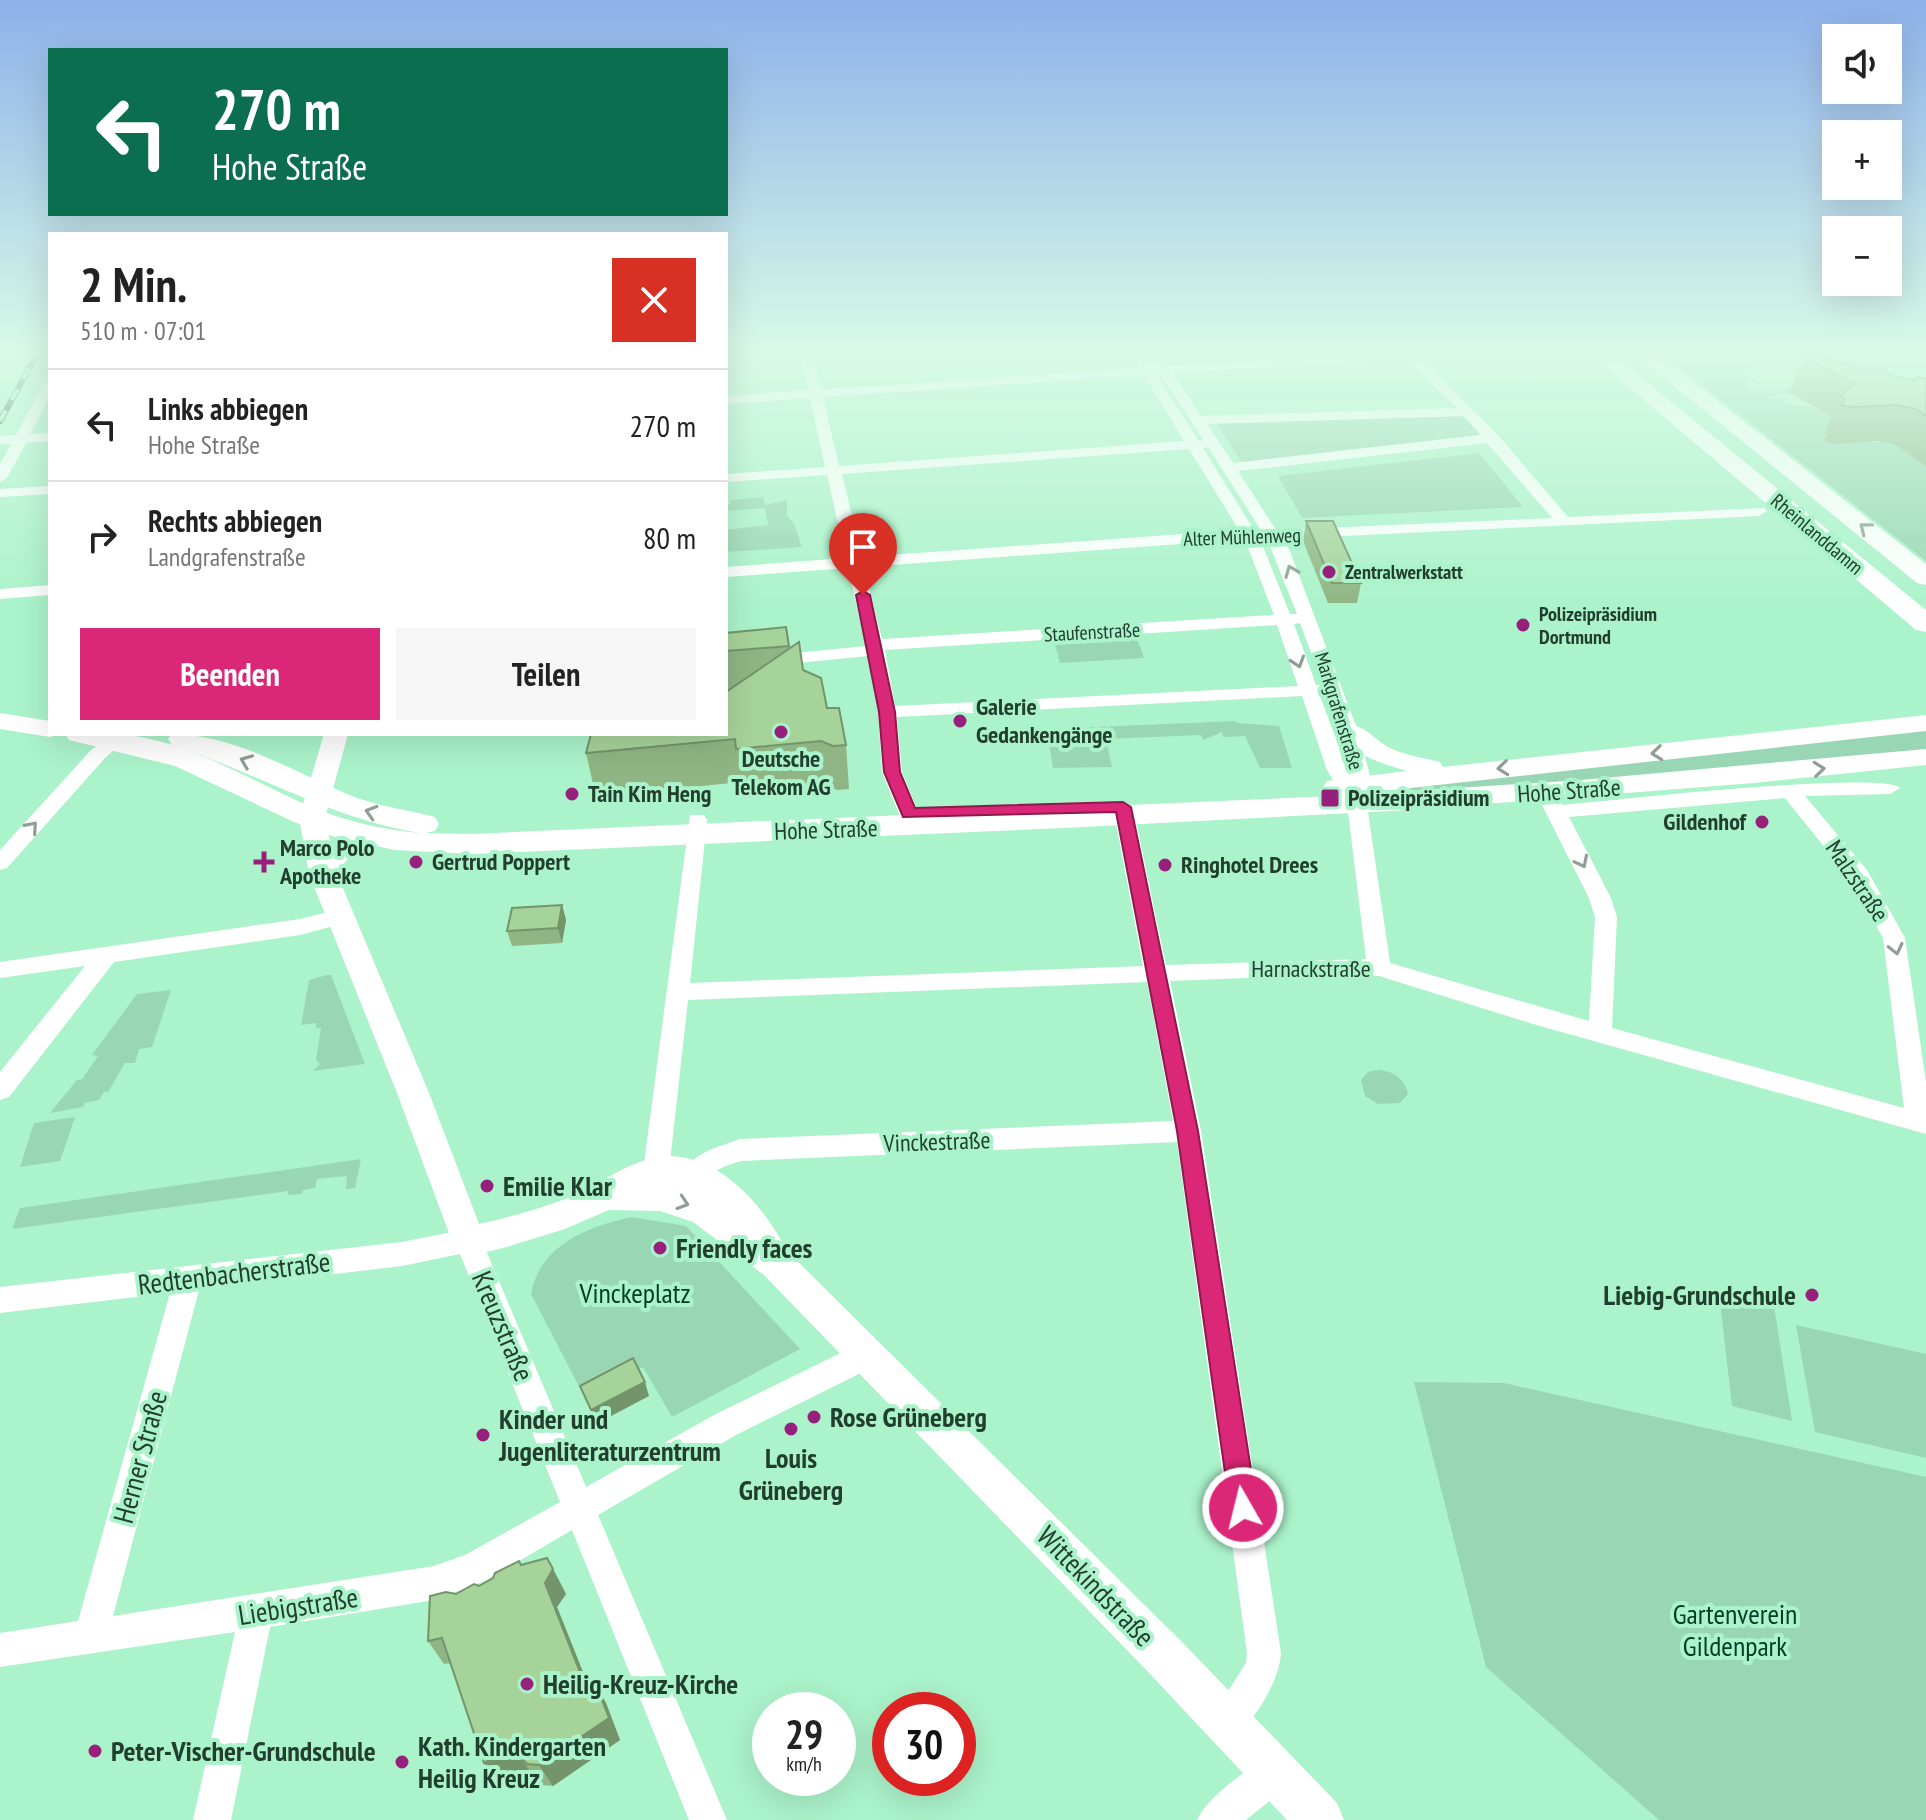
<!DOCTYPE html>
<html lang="de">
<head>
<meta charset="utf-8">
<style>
	:root { --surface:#fff; --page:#f6f6f6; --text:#222; --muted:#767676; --line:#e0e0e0; --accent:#db2777 }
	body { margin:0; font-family:"PT Sans Narrow",sans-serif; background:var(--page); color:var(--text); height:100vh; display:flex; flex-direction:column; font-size:30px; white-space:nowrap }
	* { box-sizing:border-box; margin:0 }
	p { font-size:26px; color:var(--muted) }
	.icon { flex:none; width:44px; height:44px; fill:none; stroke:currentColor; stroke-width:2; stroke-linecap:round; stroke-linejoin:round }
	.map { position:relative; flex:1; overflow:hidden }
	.drawer { position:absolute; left:48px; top:232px; width:680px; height:504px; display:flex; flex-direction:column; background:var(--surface); border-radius:0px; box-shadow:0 8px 32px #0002 }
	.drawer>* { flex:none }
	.guide { position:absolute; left:48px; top:48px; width:680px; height:168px; border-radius:0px; box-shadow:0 8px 32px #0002; background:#0b6e4f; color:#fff; overflow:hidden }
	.buttons { position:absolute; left:1822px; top:24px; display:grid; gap:16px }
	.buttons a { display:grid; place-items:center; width:80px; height:80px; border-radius:0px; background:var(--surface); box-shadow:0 8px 32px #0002; font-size:40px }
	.speed { position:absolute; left:752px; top:1692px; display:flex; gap:16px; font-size:40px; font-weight:700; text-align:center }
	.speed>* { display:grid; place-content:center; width:104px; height:104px; border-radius:50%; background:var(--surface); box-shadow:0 8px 32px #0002; line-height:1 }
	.speed small { font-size:20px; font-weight:400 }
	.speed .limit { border:12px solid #d22; background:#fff; color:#111 }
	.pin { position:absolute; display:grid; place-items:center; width:68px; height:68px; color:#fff; margin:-82px -34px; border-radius:50% 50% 50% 0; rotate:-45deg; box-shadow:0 0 8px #0007 }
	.pin .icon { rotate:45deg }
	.me { position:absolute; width:88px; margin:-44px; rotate:352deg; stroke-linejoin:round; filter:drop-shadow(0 0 6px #0008) }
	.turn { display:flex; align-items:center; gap:28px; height:168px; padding:0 32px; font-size:36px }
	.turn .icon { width:104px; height:104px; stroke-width:2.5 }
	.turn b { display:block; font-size:56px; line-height:68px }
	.round { display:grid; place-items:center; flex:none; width:84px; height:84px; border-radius:0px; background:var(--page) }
	.overview { display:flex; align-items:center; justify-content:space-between; height:136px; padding:0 32px }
	h1 { font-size:48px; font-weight:800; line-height:60px }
	.action { display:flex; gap:16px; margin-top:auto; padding:16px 32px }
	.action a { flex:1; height:92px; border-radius:0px; background:var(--accent); color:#fff; font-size:32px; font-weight:800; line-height:92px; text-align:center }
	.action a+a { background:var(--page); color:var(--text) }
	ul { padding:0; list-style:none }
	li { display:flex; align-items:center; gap:24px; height:112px; padding:0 32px; border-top:2px solid var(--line) }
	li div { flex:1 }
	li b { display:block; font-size:30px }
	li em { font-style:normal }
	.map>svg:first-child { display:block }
	.green { fill:#99d7b4 }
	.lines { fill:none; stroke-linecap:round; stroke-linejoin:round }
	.minor { fill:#fff; fill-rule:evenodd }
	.tertiary { fill:#fff; fill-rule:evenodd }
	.secondary { fill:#fff; fill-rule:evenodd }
	.primary { fill:#fff; fill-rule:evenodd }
	.rail-casing { stroke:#365945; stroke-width:6 }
	.rail { stroke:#abf3ca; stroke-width:4; stroke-dasharray:12; stroke-linecap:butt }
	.wall { fill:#8fb584 }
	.shaded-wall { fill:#74946c }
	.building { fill:#a6d39a; stroke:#74946c; stroke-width:2 }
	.oneway { stroke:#909e96 }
	.route { fill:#db2777; stroke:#8e194d; stroke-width:2 }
	.poi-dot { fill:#97207c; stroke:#abf3ca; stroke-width:3 }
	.labels { text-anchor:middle; stroke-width:8; stroke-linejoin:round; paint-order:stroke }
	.far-street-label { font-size:20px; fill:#213e2e; stroke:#abf3ca }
	.far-poi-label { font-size:20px; font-weight:bold; fill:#213e2e; stroke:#abf3ca; text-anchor:start }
	.poi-label { font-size:24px; font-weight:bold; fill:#213e2e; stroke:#abf3ca; text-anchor:start }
	.street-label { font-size:24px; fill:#213e2e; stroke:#abf3ca }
	.near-poi-label { font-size:28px; font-weight:bold; fill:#213e2e; stroke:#abf3ca; text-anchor:start }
	.near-street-label { font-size:28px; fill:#213e2e; stroke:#abf3ca }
	.near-park-label { font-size:28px; fill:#003d24; stroke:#abf3ca }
</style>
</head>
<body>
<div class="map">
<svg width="1926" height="1820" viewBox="0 0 1926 1820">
	<rect width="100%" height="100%" fill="#abf3ca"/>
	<path class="green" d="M1159,351H1258L1263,357L1172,363Z
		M1676,351L1918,353L1915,356L1845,361L1852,366L1923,362H1926V369L1876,367L1840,370L1808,356L1783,364L1755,355L1745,363L1754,365L1751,369L1741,366L1739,371L1748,373V378L1759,380L1760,384L1746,383L1748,389H1801L1857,400L1860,401C1831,406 1799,383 1767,398L1781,400L1789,406C1807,405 1830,409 1846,419L1838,431L1826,432L1834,438H1827L1826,442H1879L1898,447L1926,465V561L1671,360L1681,358Z
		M1463,416L1480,435L1242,463L1216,423Z
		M1479,453L1523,507L1302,518L1278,476Z
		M763,497L765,505L787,500V516L794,524L802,547L726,552V530L768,525L765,508L726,511V504H731V500Z
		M1136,636L1144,658L1060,663L1054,641Z
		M1236,721L1237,723L1279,726L1292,768H1260L1245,736L1223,737L1222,732L1203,740L1201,735L1106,739L1112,767L1053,768L1047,729Z
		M1926,728V751L1415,795L1408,784Z
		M327,975H331L365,1064L313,1071L320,1064L316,1060L321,1028H316V1023L301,1025L309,980Z
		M171,990L152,1047L139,1049L135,1063H125L108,1092H104L99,1100L85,1103L83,1107L50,1113L77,1080L82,1079L98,1056L92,1055L137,994Z
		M1378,1070C1393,1071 1405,1078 1408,1094L1400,1103L1378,1104L1365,1096L1361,1080L1368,1072Z
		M75,1117L60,1161L20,1167L34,1123Z
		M361,1159L355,1188L346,1189L347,1176L317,1179L315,1188L303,1190L302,1194L288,1195V1191L12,1229L20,1208Z
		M631,1217L686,1226L800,1349L672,1417L643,1367L585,1398L531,1294C540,1245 587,1227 631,1217Z
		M1719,1293L1774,1306L1792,1421L1732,1406Z
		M1796,1325L1926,1354V1458L1815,1432Z
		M1414,1382L1504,1383L1926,1477V1820H1659L1486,1667Z"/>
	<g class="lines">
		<path class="minor" d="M799,351H811L821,390L1139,368L1135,360L1143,357L1138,351H1152L1168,366L1412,351H1495L1489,355L1420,358L1498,435L1568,517L1764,508L1767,511L1759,516L1282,539L1289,549L1358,731L1372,783L1367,805L1390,963L1589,1021L1595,917L1589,898L1540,801L1543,797H1557L1562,805C1604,801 1885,770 1900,788L1890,794L1805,796L1867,870L1905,938L1926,1082V1134L1533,1024L1379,976L1348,974L1170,981L1201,1131L1281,1653C1280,1680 1252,1729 1227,1739L1214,1734L1209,1721L1246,1663L1247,1653L1177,1142L741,1161C734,1163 727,1165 721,1168C707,1176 702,1189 685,1183L681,1175C692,1153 718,1147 740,1139L1173,1121L1147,982L688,1000L669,1171L665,1179L656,1182L647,1179L643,1171L690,815H704L707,820L690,983L1143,966L1113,807L1123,801L1133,807L1166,965L1366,959L1347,804L1327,770L1302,696L897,717L902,772L924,826L914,833L904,826L882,772L878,712L868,656L726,670V660L866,646L848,568L726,577V567L846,558L827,475L726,482V474L825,467L810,398L726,404V396L808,390ZM1406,359L1457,408L1201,416L1173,373ZM1156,374H1161L1203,440H1198ZM1144,375L1184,441L839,466L823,397ZM1464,416L1481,435L1233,463L1207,424ZM1487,443L1552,518L1276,530L1238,471ZM1208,447L1261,530H1254L1203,448ZM1189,449L1239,530L862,557L842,474ZM1260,539H1267L1297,614H1290ZM1236,540H1245L1274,615L882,639L864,567ZM1300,623L1323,685H1316L1294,624ZM1277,625L1298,686L895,706L885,650ZM1326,694L1350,776L1320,696ZM1785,798L1850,879L1883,938L1904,1108L1612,1028L1617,917L1611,898L1569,817Z
			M50,380V396L30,434L50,433V441L26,443L7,478L0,482V464L11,444H0V436L16,435L43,384Z
			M50,486V494L0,497V489Z
			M50,585V595L0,599V589Z
			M114,735L121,737L124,741L105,758L7,868L0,870V850L91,750Z
			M376,831L386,838L383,843L351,855L331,879H315L312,874C328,849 348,839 376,831Z
			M340,909L348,912L351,917L348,922L300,935L114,962L9,1097L0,1100V1072L85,966L0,978V962L300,919Z
			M468,1229L478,1233L482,1241L586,1487L714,1415L859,1344L869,1340L879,1344L884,1354L879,1364L736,1435L598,1515L727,1820H689L572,1530L485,1581L434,1600L270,1627L231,1820H193L235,1632L0,1667V1633L78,1621L170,1293L0,1313V1287L402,1242ZM460,1254L560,1502L465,1555L434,1566L113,1616L199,1290L402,1266Z
			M1275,1755L1288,1760L1293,1773L1288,1786L1246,1820H1197C1207,1797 1252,1764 1275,1755Z"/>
		<path class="tertiary" d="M324,734H348L325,818L337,874L429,1093L479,1224C511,1217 543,1208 573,1196C599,1184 622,1166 650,1159C710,1143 763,1203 787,1251L1183,1643L1337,1803L1344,1820H1287L1151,1675L764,1275L693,1222L660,1211L609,1210L565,1229L503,1248L468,1256L456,1252L397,1093L309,874L299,818Z"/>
		<path class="secondary" d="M0,713L50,721V734H60L50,737L0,729Z
			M1926,715V731L1347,795L1581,780L1926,749V765L1754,783L1409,810L1064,828L471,854L395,850L335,837L294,822L175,766L69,740L65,734C83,734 102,732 120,734C189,740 252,782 314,808C349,822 384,830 421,833C333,820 256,772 172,745L168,739L172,734C236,734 298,775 357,798C383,807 408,810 435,817L439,824L435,831L425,833L471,834L1335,796L1327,793L1323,787L1327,781L1407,771C1381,763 1352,755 1335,731L1339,725C1361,720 1372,738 1390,748C1404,755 1424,758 1440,762L1443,767Z"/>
		<path class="primary" d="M1586,351H1609L1926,610V632L1916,630Z
			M1631,351H1654L1926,564V585L1917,583Z"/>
		<defs>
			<path id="rail" d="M0,421L39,351"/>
		</defs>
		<use href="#rail" class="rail-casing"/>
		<use href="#rail" class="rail"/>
	</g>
	<path class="wall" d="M1805,353L1915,381L1926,379V466L1897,446L1877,441L1835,444L1824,441L1827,435L1825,432L1832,416L1789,393Z
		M1306,521L1361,583L1357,603H1328L1303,541Z
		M786,627L790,649L827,708L846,745L849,789L837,790L825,784L742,793L741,782L596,797L586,753L726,734V633Z
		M562,905L566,920L562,943L512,946L507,931Z
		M521,1565L553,1569L566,1594L557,1607L588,1684L606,1703L620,1740L553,1786L541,1785L533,1776L529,1780L522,1770L500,1784L484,1763L451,1663L444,1664L428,1641L456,1594L479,1586Z"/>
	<path class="shaded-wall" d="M562,905L566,920L562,943L558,928Z
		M645,1382L649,1396L596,1424L591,1410Z
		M553,1569L566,1594L557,1607L597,1708L585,1685L545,1583Z
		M594,1680L606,1703L620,1740L553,1786L539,1765Z
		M510,1748L519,1755L533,1776L529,1780L522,1770L500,1784L484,1763Z"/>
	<path class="building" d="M1805,353L1868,369L1881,368L1894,376L1915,381L1918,377L1926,379V416L1915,409L1895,405L1852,407L1841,405L1845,399L1841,396L1854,383L1804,358Z
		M1306,521H1333L1361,583H1332Z
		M786,627L789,646L726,651V633Z
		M799,642L803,670L821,678L827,708H839L846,745L833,746L821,741L736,749L735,739L586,753L591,734H726V692Z
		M562,905L558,928L507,931L512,908Z
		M633,1358L645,1382L591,1410L580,1386Z
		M547,1558L553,1569L545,1583L585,1685L594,1680L609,1718L539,1765L527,1764L519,1755L514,1759L510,1748L484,1763L442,1638L428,1641L430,1596L446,1592L456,1594L474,1584L479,1586L493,1578L495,1573L519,1561L521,1565Z"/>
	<defs><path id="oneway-chevron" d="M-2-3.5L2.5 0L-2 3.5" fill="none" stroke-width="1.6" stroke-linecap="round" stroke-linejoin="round" transform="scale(2)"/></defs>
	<g class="oneway">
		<use href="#oneway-chevron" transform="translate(1865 528) rotate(-142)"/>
		<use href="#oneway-chevron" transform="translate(1291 571) rotate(-112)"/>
		<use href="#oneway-chevron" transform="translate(1298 662) rotate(72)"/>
		<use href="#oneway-chevron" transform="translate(1657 753) rotate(174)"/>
		<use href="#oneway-chevron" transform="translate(246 761) rotate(-158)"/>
		<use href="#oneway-chevron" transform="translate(1503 768) rotate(174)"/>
		<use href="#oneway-chevron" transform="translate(1819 769) rotate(-6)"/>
		<use href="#oneway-chevron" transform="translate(371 812) rotate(-163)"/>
		<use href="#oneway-chevron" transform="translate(32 827) rotate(-49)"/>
		<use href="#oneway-chevron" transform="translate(1582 862) rotate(63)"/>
		<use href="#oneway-chevron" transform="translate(1896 949) rotate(77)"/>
		<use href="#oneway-chevron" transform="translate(683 1203) rotate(18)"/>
	</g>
	<linearGradient id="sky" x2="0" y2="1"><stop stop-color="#8db1ea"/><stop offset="0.58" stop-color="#d9fae7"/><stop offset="1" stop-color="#d9fae7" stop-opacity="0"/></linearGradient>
	<rect width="1926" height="606" fill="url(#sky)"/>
	<path class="route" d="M863,591L870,595L895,712L900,772L915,808L1123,802L1131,807L1198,1131L1257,1508L1253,1517L1243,1521L1234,1517L1230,1508L1177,1131L1116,812L903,817L884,772L879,712L856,595Z"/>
	<g class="poi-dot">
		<circle cx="1329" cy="572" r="8"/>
		<circle cx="1523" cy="625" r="8"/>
		<circle cx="960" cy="721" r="8"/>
		<circle cx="781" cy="732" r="8"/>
		<circle cx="572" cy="794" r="8"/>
		<rect x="1320" y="788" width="20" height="20" rx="4"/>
		<circle cx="1762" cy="822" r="8"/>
		<path d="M260 850h8v8h8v8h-8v8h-8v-8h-8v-8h8z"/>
		<circle cx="416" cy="862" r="8"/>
		<circle cx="1165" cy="865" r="8"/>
		<circle cx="487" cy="1186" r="8"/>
		<circle cx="660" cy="1248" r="8"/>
		<circle cx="1812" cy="1295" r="8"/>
		<circle cx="814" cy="1417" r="8"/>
		<circle cx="791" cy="1429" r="8"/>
		<circle cx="483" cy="1435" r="8"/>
		<circle cx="527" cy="1684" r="8"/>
		<circle cx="95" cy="1751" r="8"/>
		<circle cx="402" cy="1762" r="8"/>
	</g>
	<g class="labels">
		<g class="far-street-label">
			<text transform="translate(1817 534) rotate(40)" y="7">Rheinlanddamm</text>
			<text transform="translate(1242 537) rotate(-2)" y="7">Alter Mühlenweg</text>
			<text transform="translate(1092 632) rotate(-3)" y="7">Staufenstraße</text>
			<text transform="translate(1339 711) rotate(73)" y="7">Markgrafenstraße</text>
		</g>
		<g class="far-poi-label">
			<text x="1345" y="579">Zentralwerkstatt</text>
			<text x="1539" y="621">Polizeipräsidium<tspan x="1539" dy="23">Dortmund</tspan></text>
		</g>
		<g class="poi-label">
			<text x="976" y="715">Galerie<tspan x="976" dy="28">Gedankengänge</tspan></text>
			<text x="781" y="767" text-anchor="middle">Deutsche<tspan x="781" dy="28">Telekom AG</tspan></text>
			<text x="588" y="802">Tain Kim Heng</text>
			<text x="1348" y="806">Polizeipräsidium</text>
			<text x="1746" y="830" text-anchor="end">Gildenhof</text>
			<text x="280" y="856">Marco Polo<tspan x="280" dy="28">Apotheke</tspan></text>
			<text x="432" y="870">Gertrud Poppert</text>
			<text x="1181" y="873">Ringhotel Drees</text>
		</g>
		<g class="street-label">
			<text transform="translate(1569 791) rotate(-4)" y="8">Hohe Straße</text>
			<text transform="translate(826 830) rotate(-2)" y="8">Hohe Straße</text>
			<text transform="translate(1857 881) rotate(56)" y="8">Malzstraße</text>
			<text x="1311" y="977">Harnackstraße</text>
			<text transform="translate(937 1142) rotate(-2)" y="8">Vinckestraße</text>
		</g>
		<g class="near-poi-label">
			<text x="503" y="1196">Emilie Klar</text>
			<text x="676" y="1258">Friendly faces</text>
			<text x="1796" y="1305" text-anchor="end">Liebig-Grundschule</text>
			<text x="830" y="1427">Rose Grüneberg</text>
			<text x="499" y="1429">Kinder und<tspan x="499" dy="32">Jugenliteraturzentrum</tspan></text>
			<text x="791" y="1468" text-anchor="middle">Louis<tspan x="791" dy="32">Grüneberg</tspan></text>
			<text x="543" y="1694">Heilig-Kreuz-Kirche</text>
			<text x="418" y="1756">Kath. Kindergarten<tspan x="418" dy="32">Heilig Kreuz</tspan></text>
			<text x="111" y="1761">Peter-Vischer-Grundschule</text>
		</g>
		<g class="near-street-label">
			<text transform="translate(234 1273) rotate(-7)" y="10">Redtenbacherstraße</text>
			<text transform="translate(503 1326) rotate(67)" y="10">Kreuzstraße</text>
			<text transform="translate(140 1457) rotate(-75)" y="10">Herner Straße</text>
			<text transform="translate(1096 1586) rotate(46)" y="10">Wittekindstraße</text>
			<text transform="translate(298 1606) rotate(-9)" y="10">Liebigstraße</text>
		</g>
		<g class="near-park-label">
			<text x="635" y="1303">Vinckeplatz</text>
			<text x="1735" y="1624">Gartenverein<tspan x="1735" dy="32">Gildenpark</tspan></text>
		</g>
	</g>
</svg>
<div class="buttons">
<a><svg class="icon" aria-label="sound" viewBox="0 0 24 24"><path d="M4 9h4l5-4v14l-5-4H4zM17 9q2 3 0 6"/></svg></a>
<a>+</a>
<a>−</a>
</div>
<div class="speed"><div>29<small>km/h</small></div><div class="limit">30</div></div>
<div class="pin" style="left:863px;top:595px;background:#d93025"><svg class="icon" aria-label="arrive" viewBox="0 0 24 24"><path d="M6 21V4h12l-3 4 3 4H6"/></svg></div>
<svg class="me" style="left:1243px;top:1508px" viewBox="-20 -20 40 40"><circle r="17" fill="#db2777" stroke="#fff" stroke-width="3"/><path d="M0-11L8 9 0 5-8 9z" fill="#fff"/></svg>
<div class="guide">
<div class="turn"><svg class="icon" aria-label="left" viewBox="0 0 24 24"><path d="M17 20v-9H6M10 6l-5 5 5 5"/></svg><div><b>270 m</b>Hohe Straße</div></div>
</div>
<section class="drawer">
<div class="overview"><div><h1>2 Min.</h1><p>510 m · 07:01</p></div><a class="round" style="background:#d93025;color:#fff"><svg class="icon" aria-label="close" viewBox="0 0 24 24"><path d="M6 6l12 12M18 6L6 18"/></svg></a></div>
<ul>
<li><svg class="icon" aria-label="left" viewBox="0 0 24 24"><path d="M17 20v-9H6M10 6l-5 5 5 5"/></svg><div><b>Links abbiegen</b><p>Hohe Straße</p></div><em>270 m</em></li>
<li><svg class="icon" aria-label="right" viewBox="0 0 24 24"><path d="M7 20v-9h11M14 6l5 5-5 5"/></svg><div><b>Rechts abbiegen</b><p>Landgrafenstraße</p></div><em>80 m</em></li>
</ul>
<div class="action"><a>Beenden</a><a>Teilen</a></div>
</section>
</div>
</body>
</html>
